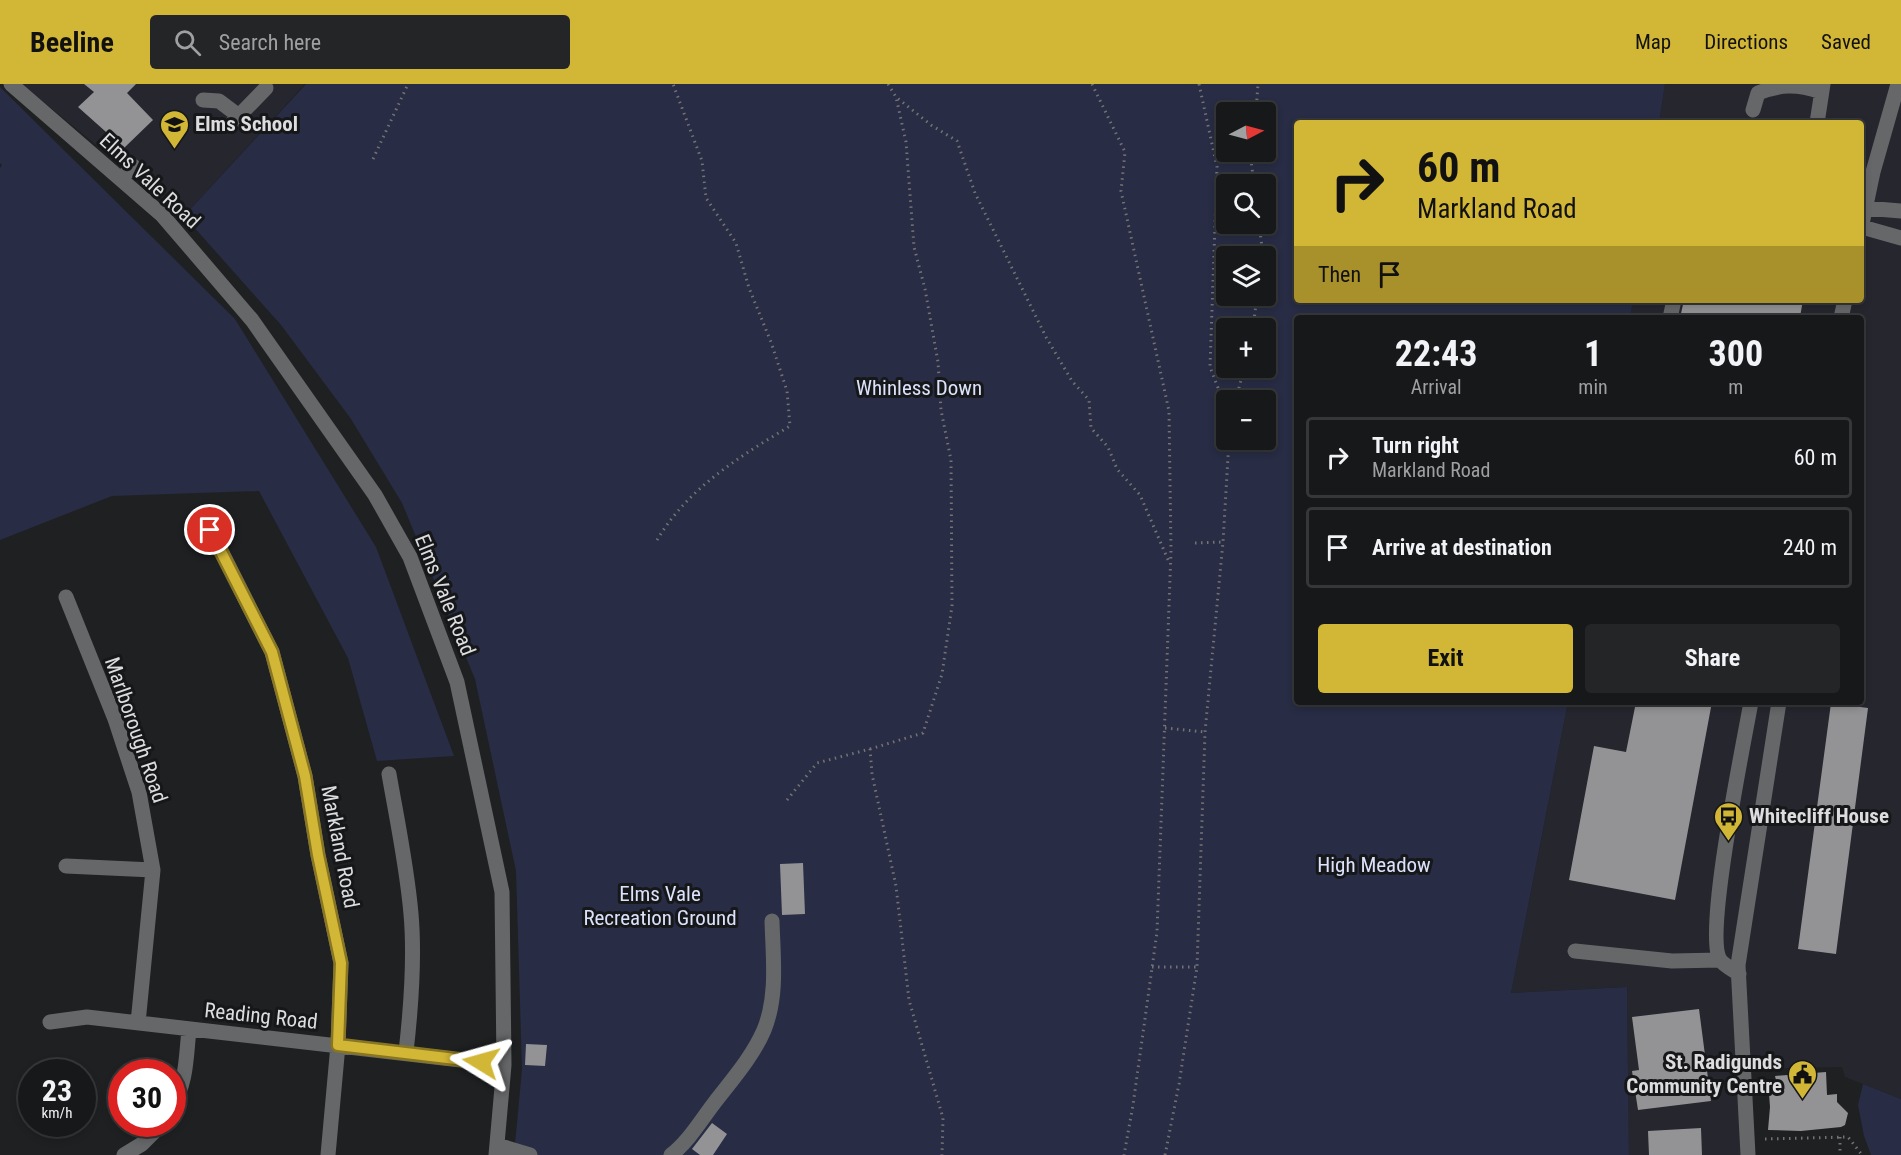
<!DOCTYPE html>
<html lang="en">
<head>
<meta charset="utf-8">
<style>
	:root { --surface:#17181a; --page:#242527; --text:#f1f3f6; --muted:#9ea0a2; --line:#363739; --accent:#d2b635 }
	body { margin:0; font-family:"Roboto Condensed",sans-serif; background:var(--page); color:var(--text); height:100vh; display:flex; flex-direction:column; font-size:22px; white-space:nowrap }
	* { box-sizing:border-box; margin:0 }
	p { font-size:20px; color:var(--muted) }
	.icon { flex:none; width:33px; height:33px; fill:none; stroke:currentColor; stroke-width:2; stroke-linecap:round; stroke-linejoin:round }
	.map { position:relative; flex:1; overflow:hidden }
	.side { position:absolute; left:1294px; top:231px; width:570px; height:390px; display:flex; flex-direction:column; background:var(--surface); border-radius:6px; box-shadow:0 3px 9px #0003,0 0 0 2px var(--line) }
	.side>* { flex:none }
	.hud { position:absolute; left:1294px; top:36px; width:570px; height:183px; border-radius:6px; box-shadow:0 3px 9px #0003,0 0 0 2px var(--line); background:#d2b635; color:#111; overflow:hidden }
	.needle { width:39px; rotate:84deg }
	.controls { position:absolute; left:1216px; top:18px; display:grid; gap:12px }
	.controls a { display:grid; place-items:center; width:60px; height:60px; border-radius:6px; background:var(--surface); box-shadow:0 3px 9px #0003,0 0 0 2px var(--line); font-size:30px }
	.speed { position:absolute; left:18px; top:975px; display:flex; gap:12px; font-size:30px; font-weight:700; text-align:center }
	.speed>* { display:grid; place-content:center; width:78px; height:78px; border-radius:50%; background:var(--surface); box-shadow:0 3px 9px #0003,0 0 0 2px var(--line); line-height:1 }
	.speed small { font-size:15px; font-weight:400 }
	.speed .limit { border:9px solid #d22; background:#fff; color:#111 }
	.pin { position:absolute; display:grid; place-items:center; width:51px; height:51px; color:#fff; margin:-26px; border:3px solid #fff; border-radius:50%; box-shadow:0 2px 6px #0007 }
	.me { position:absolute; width:66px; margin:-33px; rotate:278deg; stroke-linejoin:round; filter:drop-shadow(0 0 4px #0008) }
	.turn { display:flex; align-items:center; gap:21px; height:126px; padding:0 24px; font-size:27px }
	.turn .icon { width:78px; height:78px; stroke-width:2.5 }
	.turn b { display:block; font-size:42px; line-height:51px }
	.then { display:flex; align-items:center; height:57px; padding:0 24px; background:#0003; gap:12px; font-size:22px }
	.eta { display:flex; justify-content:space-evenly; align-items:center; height:102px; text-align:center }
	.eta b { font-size:36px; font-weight:700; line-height:42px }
	.primary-button { display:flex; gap:12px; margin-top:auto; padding:12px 24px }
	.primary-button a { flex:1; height:69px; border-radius:6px; background:var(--accent); color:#111; font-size:24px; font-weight:700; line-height:69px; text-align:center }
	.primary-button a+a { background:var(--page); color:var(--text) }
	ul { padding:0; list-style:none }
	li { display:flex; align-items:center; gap:18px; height:81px; margin:0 12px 9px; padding:0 12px; border:3px solid var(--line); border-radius:6px }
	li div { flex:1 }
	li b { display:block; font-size:22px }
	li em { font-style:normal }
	header { display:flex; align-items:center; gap:36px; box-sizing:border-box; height:84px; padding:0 30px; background:var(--accent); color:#111 }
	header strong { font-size:28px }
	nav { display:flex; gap:33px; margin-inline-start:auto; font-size:21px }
	.search { width:420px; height:54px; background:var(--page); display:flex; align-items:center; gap:15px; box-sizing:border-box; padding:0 21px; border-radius:6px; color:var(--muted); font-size:22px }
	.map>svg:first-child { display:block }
	.built { fill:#25262e }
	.green { fill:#282c44; fill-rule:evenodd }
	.building { fill:#939396 }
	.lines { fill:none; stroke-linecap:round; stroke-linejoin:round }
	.path { stroke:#737375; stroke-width:3; stroke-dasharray:1.5 4.5; stroke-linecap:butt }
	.minor { stroke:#666769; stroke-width:15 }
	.route-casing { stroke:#887622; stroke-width:15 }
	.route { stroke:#d2b635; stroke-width:10 }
	.labels { text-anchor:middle; stroke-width:6; stroke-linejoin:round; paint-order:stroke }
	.poi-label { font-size:21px; font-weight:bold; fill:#dddddf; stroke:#161719; text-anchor:start }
	.street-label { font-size:21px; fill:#dddddf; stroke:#161719 }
	.park-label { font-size:21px; fill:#dce2fc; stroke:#161719 }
</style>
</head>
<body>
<header>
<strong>Beeline</strong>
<div class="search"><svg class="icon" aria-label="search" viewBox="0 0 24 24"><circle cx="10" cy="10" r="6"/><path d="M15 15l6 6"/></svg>Search here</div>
<nav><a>Map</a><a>Directions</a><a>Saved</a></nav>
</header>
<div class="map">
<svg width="1901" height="1071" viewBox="0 0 1901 1071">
	<rect width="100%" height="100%" fill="#1f2022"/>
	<path class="built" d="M21,0H305L184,132Z
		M1665,0H1901V1015L1845,993L1842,983L1738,985L1744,1071H1629L1627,903L1511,909L1568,618H1862V234H1630L1633,216H1862V39H1659Z"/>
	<path class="green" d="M306,0H1665L1659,39H1298V216H1633L1630,234H1298V618H1568L1511,909L1627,903L1629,1071H514L522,985L516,787L475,595L402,419L351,335L281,241L184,132ZM1227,28H1266V68H1227ZM1227,100H1266V140H1227ZM1227,172H1266V212H1227ZM1227,244H1266V284H1227ZM1227,316H1266V356H1227Z
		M0,3L235,235L376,463L454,672L377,677L348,574L259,407L112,412L0,456V84L2,81L0,79Z
		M1863,1000L1901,1015V1071H1871L1864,1052L1858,1021Z"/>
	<path class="building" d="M84,0H136L127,9L153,36L124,64L78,23L94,8Z
		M1684,216H1803L1800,233L1790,231V234H1680Z
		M1636,618H1712L1675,816L1569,796L1594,662L1626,668Z
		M1831,619L1868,624L1836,870L1798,865Z
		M803,779L805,830L782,831L780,780Z
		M1699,925L1711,1017L1638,1026L1632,987L1639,986L1632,933Z
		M526,960L547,961L545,982L525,981Z
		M1826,988L1827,1011L1837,1010V1018L1848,1029L1845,1041L1841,1043L1801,1047L1768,1046L1770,1023L1768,996H1776L1775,992Z
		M712,1039L727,1050L713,1071H700L692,1065Z
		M1701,1044L1702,1071H1649L1648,1047Z"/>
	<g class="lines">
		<path class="path" d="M888,0L896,13L931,41L957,57L975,109L1046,253L1072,297L1089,316L1091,344L1108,363L1117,385L1140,411L1169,478
			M1092,0L1125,68L1121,107L1169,327L1171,467L1157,848L1133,1021L1124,1071
			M1199,0L1217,83L1210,283L1227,327
			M1256,28L1258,0
			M1250,68L1254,100
			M373,75L408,0
			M1259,140L1262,163L1261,172
			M1253,244L1257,212
			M1236,316L1244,284
			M657,456C688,404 739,373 790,342L787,307L771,258L749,204L736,159L706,114L702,77L673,0
			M1195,459L1223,458
			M1165,644L1205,648
			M870,665L923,649L942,590L952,522L951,376L941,326L938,278L925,205L914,163L906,58L896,13
			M787,716L817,679L870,665L872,690L896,802L909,916L943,1034L942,1071
			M1152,883H1197
			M1840,1053V1071
			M1765,1055L1848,1053L1862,1071
			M1165,1071L1179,1000L1197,883L1205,648L1223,458L1229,356"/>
		<path class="minor" d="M11,0L162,131L252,236L375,411L410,473L457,598L502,808L504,981L496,1071
			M203,16L219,17L239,32
			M1753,26L1758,9C1781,0 1797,0 1821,8
			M233,38L266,4
			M1817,39L1823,0
			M121,95L133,82
			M1865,124L1901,127
			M1862,140L1873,88L1898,0
			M1862,143L1901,154
			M1670,234L1674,216
			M1841,234L1845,216
			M210,445L272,568L305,692L318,771L341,879L338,961L328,1071
			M66,513L115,635L139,708L153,786L138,939
			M389,690C397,736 407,783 411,830C415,875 411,924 406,968
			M66,782L153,786
			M1575,867L1672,877L1720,876
			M1739,890C1733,886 1724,881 1720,876C1704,850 1744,658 1751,618
			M50,938L87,933L504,981
			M172,1022C187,999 186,972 189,946
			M497,1061L530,1071
			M124,1071L142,1060L162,1040
			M671,1071C689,1057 701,1036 715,1018C732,996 753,972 764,946C778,912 773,873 772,837
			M1748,1071L1738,881L1779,618"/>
	</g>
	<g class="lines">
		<defs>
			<path id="route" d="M210,446L272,568L305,692L318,771L341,879L338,961L481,978"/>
		</defs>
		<use href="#route" class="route-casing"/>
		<use href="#route" class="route"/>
	</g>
	<defs>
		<symbol id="school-pin" viewBox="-11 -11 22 30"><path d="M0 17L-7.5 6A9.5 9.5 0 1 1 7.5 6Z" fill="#d2b635" stroke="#161719"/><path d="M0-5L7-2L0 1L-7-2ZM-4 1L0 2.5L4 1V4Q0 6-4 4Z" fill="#111"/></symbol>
		<symbol id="bus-pin" viewBox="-11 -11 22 30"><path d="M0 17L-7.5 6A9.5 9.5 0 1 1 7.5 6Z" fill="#d2b635" stroke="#161719"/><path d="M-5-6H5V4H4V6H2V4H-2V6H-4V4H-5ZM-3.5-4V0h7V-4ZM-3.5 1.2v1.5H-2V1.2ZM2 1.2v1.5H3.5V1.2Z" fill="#111"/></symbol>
		<symbol id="civic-pin" viewBox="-11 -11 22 30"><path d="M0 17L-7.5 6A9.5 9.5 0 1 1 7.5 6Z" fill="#d2b635" stroke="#161719"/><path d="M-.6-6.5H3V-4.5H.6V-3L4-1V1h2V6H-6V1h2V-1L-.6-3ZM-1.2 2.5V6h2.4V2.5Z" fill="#111"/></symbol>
	</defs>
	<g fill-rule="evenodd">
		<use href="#school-pin" x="158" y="24" width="33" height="45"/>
		<use href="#bus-pin" x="1712" y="716" width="33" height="45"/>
		<use href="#civic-pin" x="1786" y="974" width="33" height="45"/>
	</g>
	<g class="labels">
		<g class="poi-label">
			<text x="195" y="47">Elms School</text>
			<text x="1749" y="739">Whitecliff House</text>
			<text x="1782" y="985" text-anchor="end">St. Radigunds<tspan x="1782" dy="24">Community Centre</tspan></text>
		</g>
		<g class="street-label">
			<text transform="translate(150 97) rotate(43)" y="7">Elms Vale Road</text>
			<text transform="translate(445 511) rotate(68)" y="7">Elms Vale Road</text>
			<text transform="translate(136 646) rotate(71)" y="7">Marlborough Road</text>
			<text transform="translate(340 763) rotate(79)" y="7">Markland Road</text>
			<text transform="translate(261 932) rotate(6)" y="7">Reading Road</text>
		</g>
		<g class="park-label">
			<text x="919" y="311">Whinless Down</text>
			<text x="1374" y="788">High Meadow</text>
			<text x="660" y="817">Elms Vale<tspan x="660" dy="24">Recreation Ground</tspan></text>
		</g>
	</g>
</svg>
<div class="controls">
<a><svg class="needle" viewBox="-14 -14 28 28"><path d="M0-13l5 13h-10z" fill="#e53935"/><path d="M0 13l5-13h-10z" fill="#9ea0a2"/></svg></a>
<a><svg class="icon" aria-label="search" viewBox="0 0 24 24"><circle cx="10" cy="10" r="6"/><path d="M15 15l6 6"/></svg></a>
<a><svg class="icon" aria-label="layers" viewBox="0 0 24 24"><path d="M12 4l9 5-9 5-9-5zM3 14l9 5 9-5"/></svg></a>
<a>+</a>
<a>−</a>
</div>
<div class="speed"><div>23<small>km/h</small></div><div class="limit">30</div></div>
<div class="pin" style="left:210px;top:446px;background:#d93025"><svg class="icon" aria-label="arrive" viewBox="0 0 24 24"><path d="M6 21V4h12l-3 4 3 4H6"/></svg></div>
<svg class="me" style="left:481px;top:978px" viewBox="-20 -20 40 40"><path d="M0-17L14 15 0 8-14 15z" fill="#d2b635" stroke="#fff" stroke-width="4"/></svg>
<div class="hud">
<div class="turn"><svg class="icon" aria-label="right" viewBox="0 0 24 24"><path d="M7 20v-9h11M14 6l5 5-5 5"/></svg><div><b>60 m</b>Markland Road</div></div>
<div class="then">Then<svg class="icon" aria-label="arrive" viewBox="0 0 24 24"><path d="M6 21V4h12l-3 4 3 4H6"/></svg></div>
</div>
<section class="side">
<div class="eta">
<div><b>22:43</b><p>Arrival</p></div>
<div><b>1</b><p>min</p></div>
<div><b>300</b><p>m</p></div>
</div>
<ul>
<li><svg class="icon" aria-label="right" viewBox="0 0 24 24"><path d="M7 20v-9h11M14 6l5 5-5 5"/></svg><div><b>Turn right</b><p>Markland Road</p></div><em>60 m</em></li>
<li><svg class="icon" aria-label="arrive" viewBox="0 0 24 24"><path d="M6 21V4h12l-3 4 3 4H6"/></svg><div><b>Arrive at destination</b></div><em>240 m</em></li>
</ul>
<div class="primary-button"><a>Exit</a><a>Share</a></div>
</section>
</div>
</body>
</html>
